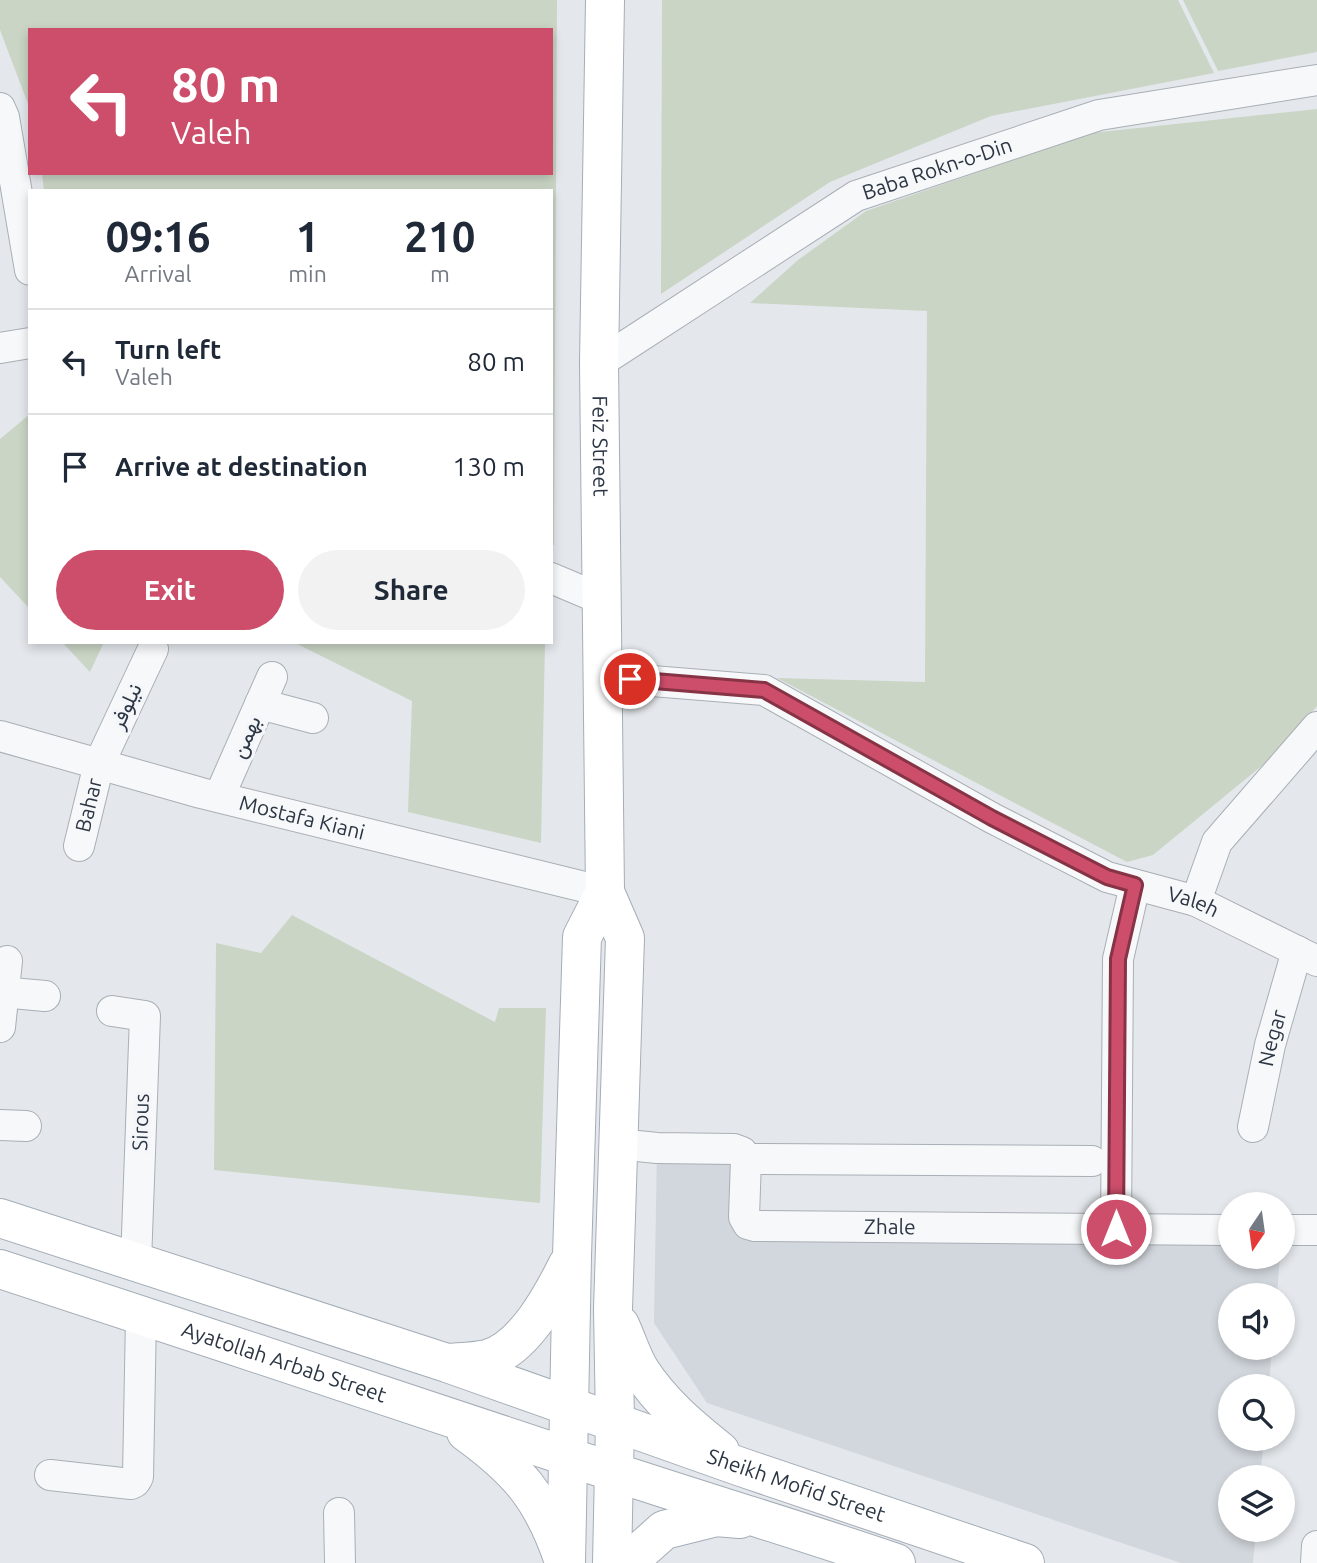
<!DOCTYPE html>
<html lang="en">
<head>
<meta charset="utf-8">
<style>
	:root { --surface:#fff; --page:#f2f2f3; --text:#1f2937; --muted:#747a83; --line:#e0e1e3; --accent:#cc4e6a }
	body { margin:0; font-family:Ubuntu,Vazirmatn,sans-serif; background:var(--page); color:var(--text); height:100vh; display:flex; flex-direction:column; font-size:26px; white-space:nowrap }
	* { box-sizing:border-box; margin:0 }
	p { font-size:23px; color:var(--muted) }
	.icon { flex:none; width:38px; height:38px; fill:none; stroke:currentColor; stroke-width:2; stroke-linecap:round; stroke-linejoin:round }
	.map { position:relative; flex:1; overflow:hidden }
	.drawer { position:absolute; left:28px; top:189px; width:525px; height:455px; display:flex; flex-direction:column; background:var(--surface); border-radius:0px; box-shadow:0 4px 10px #0003 }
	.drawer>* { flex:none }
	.hud { position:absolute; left:28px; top:28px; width:525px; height:147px; border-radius:0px; box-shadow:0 4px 10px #0003; background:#cc4e6a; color:#fff; overflow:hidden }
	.needle { width:46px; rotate:193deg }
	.controls { position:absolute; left:1218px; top:1192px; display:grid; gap:14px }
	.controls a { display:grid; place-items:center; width:77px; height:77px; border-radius:50%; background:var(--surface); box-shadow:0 4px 10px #0003; font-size:35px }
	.pin { position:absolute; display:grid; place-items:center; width:60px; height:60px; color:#fff; margin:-30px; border:4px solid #fff; border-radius:50%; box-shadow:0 2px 7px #0007 }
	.me { position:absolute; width:77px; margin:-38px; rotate:0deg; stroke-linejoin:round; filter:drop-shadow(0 0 5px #0008) }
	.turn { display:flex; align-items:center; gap:24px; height:147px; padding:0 28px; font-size:32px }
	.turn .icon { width:91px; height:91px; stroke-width:2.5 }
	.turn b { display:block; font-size:49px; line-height:60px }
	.eta { display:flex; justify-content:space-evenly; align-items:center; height:119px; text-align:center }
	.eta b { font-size:42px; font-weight:700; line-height:49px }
	.action { display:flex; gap:14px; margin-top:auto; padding:14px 28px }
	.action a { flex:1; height:80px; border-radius:42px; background:var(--accent); color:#fff; font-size:28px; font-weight:700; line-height:80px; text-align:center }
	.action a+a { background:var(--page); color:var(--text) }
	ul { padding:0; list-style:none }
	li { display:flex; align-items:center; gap:21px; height:105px; padding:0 28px; border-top:2px solid var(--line) }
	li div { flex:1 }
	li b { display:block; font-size:26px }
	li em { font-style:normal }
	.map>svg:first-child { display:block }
	.built { fill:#d2d7dd }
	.green { fill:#cad5c5 }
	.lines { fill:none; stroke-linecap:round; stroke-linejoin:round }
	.minor-casing { stroke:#a9afb6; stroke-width:32 }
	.major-casing { stroke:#a4adb7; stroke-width:40 }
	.minor { stroke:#f7f8fa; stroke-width:30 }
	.major { stroke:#fff; stroke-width:38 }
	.route-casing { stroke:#853345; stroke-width:18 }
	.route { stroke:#cc4e6a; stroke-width:12 }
	.labels { text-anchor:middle; stroke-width:7; stroke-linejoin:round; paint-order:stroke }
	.street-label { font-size:21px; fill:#2c3644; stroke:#f4f6f9 }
</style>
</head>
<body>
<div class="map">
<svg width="1317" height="1563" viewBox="0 0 1317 1563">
	<rect width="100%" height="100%" fill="#e4e8ec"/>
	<path class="built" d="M657,1148L734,1149L744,1217L1230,1230V1256L1280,1257L1277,1295H1230V1348H1272L1269,1386H1230V1438L1264,1439L1260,1477H1230V1530H1256L1253,1563H1181L707,1403L654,1323Z"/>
	<path class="green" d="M0,0H557L554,545L551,546V191H44L42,173H551V30H30V109L0,30Z
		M662,0H1178L1214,73L991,116L830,182L661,294Z
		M1183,0H1317V52L1218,71Z
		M1317,109V706L1275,755L1153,855L1127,862L777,678L925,682L927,311L750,303L798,260L866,211L1091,133Z
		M30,414V609L0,577V439Z
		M62,642H104L90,672Z
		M293,642H545L541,843L408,812L412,701Z
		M292,915L495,1022L499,1008H546L540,1203L214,1170L216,943L261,953Z"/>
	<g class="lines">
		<defs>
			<g id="minor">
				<path d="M0,108L4,117L30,270"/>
				<path d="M0,348L30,343"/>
				<path id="s1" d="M599,363L856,196L1099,115L1317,80"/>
				<path d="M551,578L603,600"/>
				<path id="s2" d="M603,677L764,690L992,818L1107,877L1196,901L1317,961"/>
				<path d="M260,704L313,718"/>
				<path id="s3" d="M0,736L201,793L605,892"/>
				<path d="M219,797L272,677"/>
				<path id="s4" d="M79,846L99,764L153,649"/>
				<path d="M1196,901L1217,842L1317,727"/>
				<path d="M0,992L45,996"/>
				<path d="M112,1011L145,1016L136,1262"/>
				<path d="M0,1027L7,961"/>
				<path d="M0,1125L26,1126"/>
				<path id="s5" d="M1253,1127L1270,1045L1297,951"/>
				<path id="s6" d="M618,1144L657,1148L734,1149L742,1152L746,1159L744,1217L748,1224L755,1226L1230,1230"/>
				<path d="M746,1159L1092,1161"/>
				<path d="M1116,1229L1118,959L1135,885"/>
				<path d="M1283,1230H1317"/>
				<path d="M50,1475L131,1484L135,1482L138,1477L141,1316"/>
				<path d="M339,1513L340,1563"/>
				<path d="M1316,1563L1317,1546"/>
			</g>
			<g id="major">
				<path id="s7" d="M605,0L599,363L605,892L625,938L613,1309L615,1422L612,1563"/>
				<path id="s8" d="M0,1218L447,1363L741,1467L1025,1563"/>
				<path id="s9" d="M0,1269C190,1331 379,1394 569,1457C677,1494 788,1526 896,1563"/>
				<path d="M620,1325C627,1340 632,1357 640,1370C661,1403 690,1427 720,1451"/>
				<path d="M448,1363C460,1362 474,1362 487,1359C524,1349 552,1296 568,1264"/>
				<path d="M466,1432C517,1469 541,1496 562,1556"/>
				<path d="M566,1563L572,1256L582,937L605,892"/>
				<path d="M627,1563L664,1530L716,1517L740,1519"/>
			</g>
		</defs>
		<use href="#minor" class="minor-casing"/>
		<use href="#major" class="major-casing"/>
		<use href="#minor" class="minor"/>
		<use href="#major" class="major"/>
	</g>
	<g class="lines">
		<defs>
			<path id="route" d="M630,679L764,690L992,818L1107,877L1135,885L1118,959L1116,1229"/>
		</defs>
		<use href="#route" class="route-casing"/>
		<use href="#route" class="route"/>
	</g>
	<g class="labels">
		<g class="street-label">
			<text dy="7" stroke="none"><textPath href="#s1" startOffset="392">Baba Rokn-o-Din</textPath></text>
			<text dy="7" stroke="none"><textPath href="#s7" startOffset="446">Feiz Street</textPath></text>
			<text transform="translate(126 706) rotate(-65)" y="7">نیلوفر</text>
			<text transform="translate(246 737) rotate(-66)" y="7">بهمن</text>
			<text dy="7" stroke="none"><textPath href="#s4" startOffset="42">Bahar</textPath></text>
			<text dy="7" stroke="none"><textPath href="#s3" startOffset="313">Mostafa Kiani</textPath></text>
			<text dy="7" stroke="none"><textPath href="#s2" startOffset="642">Valeh</textPath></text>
			<text dy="7" stroke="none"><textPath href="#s5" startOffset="91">Negar</textPath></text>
			<text transform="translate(141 1122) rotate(-88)" y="7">Sirous</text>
			<text dy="7" stroke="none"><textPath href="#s6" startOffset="341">Zhale</textPath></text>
			<text dy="7" stroke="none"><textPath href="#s9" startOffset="299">Ayatollah Arbab Street</textPath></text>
			<text dy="7" stroke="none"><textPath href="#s8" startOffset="840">Sheikh Mofid Street</textPath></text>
		</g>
	</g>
</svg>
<div class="controls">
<a><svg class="needle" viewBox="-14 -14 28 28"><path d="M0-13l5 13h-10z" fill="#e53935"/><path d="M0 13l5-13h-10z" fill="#747a83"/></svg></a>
<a><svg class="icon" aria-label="sound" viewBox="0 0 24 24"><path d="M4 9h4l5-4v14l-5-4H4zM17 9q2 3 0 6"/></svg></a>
<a><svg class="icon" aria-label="search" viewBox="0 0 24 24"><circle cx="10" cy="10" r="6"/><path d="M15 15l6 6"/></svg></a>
<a><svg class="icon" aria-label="layers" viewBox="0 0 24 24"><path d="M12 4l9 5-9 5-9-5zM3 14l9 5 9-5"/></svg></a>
</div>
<div class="pin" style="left:630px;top:679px;background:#d93025"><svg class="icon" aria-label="arrive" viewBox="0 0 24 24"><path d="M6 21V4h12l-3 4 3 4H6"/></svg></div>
<svg class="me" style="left:1116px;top:1229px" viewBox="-20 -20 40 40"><circle r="17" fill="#cc4e6a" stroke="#fff" stroke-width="3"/><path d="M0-11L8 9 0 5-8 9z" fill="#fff"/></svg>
<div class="hud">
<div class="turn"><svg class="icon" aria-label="left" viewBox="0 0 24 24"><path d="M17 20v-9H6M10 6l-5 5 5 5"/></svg><div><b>80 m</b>Valeh</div></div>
</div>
<section class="drawer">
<div class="eta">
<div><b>09:16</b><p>Arrival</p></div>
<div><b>1</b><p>min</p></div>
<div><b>210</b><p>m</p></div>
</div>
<ul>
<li><svg class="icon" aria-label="left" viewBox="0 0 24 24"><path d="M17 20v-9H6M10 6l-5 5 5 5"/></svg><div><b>Turn left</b><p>Valeh</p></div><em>80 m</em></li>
<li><svg class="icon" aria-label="arrive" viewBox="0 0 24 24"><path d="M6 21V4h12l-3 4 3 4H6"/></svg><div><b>Arrive at destination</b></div><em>130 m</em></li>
</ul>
<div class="action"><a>Exit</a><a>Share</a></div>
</section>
</div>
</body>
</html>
